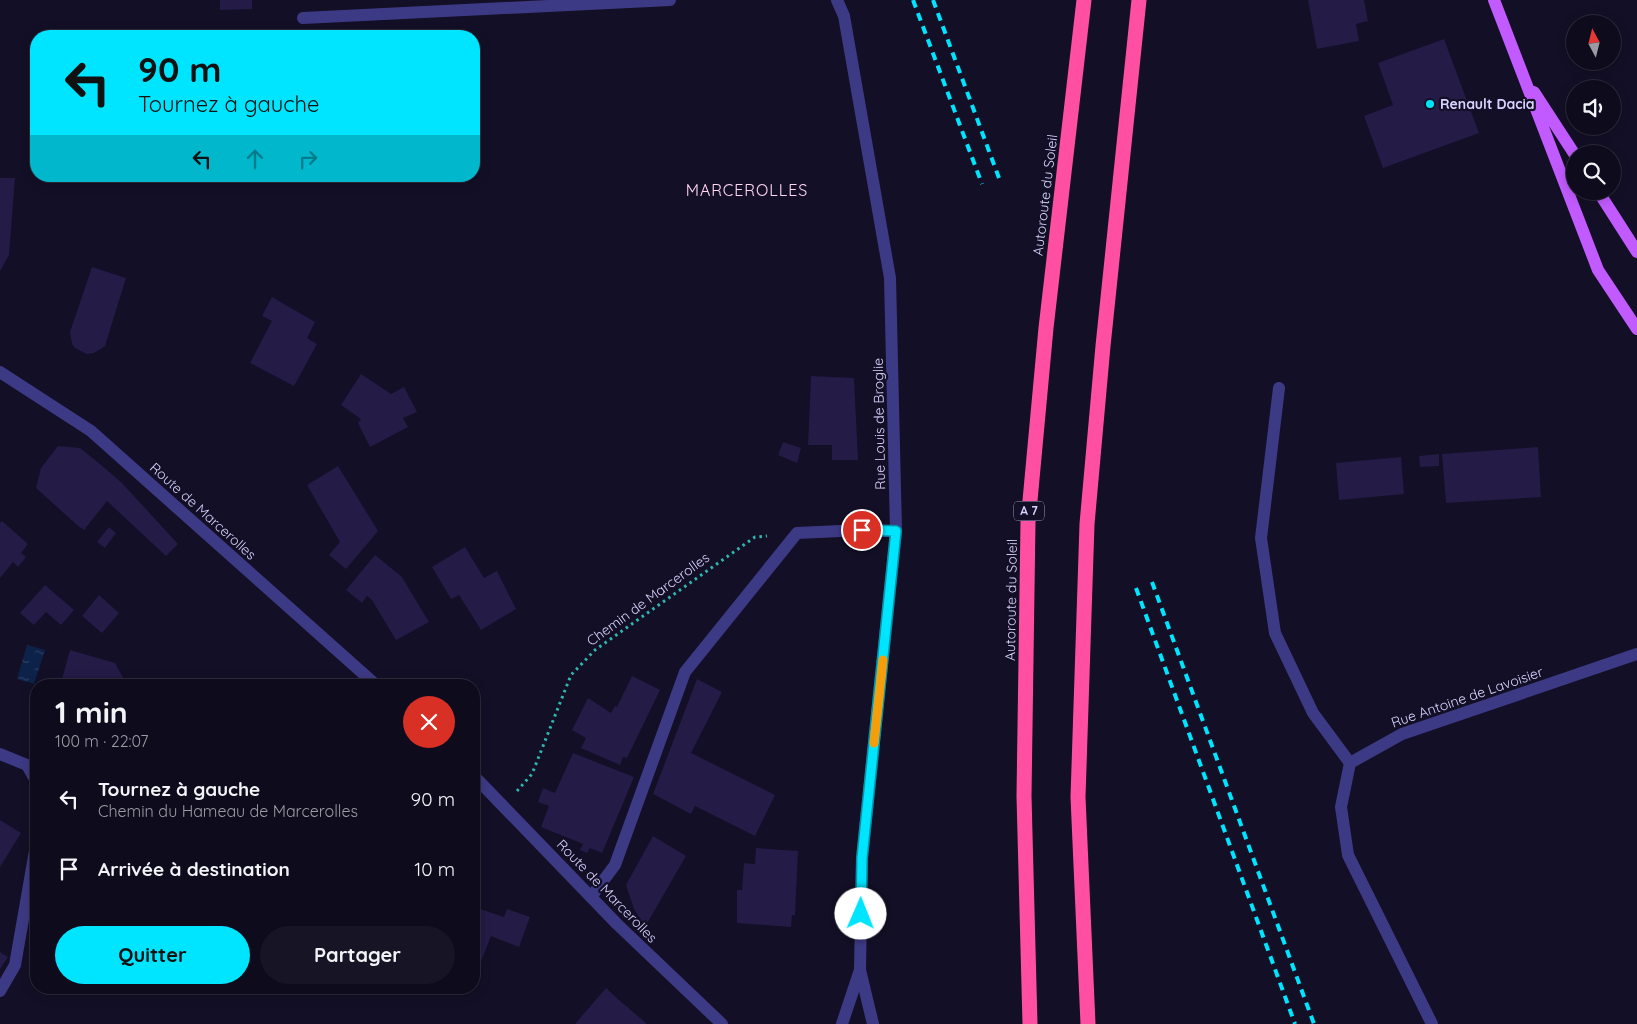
<!DOCTYPE html>
<html lang="fr">
<head>
<meta charset="utf-8">
<style>
	:root { --surface:#0e0b1c; --page:#171425; --text:#f1f3f6; --muted:#9b9ba3; --line:#2e2b3b; --accent:#00e5ff }
	body { margin:0; font-family:Quicksand,sans-serif; background:var(--page); color:var(--text); height:100vh; display:flex; flex-direction:column; font-size:19px; white-space:nowrap }
	* { box-sizing:border-box; margin:0 }
	p { font-size:16px; color:var(--muted) }
	.icon { flex:none; width:28px; height:28px; fill:none; stroke:currentColor; stroke-width:2; stroke-linecap:round; stroke-linejoin:round }
	.map { position:relative; flex:1; overflow:hidden }
	.drawer { position:absolute; left:30px; top:679px; width:450px; height:315px; display:flex; flex-direction:column; background:var(--surface); border-radius:20px; box-shadow:0 2px 12px #0003,0 0 0 1px var(--line) }
	.drawer>* { flex:none }
	.top-card { position:absolute; left:30px; top:30px; width:450px; height:152px; border-radius:20px; box-shadow:0 2px 12px #0003,0 0 0 1px var(--line); background:#00e5ff; color:#111; overflow:hidden }
	.needle { width:32px; rotate:353deg }
	.controls { position:absolute; left:1566px; top:15px; display:grid; gap:10px }
	.controls a { display:grid; place-items:center; width:55px; height:55px; border-radius:50%; background:var(--surface); box-shadow:0 2px 12px #0003,0 0 0 1px var(--line); font-size:25px }
	.pin { position:absolute; display:grid; place-items:center; width:42px; height:42px; color:#fff; margin:-21px; border:2px solid #fff; border-radius:50%; box-shadow:0 1px 5px #0007 }
	.me { position:absolute; width:55px; margin:-28px; rotate:1deg; stroke-linejoin:round; filter:drop-shadow(0 0 4px #0008) }
	.turn { display:flex; align-items:center; gap:18px; height:105px; padding:0 25px; font-size:22px }
	.turn .icon { width:65px; height:65px; stroke-width:2.5 }
	.turn b { display:block; font-size:35px; line-height:42px }
	.lanes { display:flex; align-items:center; height:48px; padding:0 25px; background:#0003; justify-content:center; gap:25px; direction:ltr }
	.lanes .off { opacity:.35 }
	.round { display:grid; place-items:center; flex:none; width:52px; height:52px; border-radius:26px; background:var(--page) }
	.head { display:flex; align-items:center; justify-content:space-between; height:85px; padding:0 25px }
	h1 { font-size:30px; font-weight:700; line-height:38px }
	.cta { display:flex; gap:10px; margin-top:auto; padding:10px 25px }
	.cta a { flex:1; height:58px; border-radius:30px; background:var(--accent); color:#111; font-size:20px; font-weight:700; line-height:58px; text-align:center }
	.cta a+a { background:var(--page); color:var(--text) }
	ul { padding:0; list-style:none }
	li { display:flex; align-items:center; gap:15px; height:70px; padding:0 25px }
	li div { flex:1 }
	li b { display:block; font-size:19px }
	li em { font-style:normal }
	.map>svg:first-child { display:block }
	.water { fill:url(#water-ripples) }
	.building { fill:#241b47 }
	.lines { fill:none; stroke-linecap:round; stroke-linejoin:round }
	.path { stroke:#2fb8b0; stroke-width:3; stroke-dasharray:2.5 4; stroke-linecap:butt }
	.lane { stroke:#3d3a85; stroke-width:12 }
	.street { stroke:#3d3a85; stroke-width:12 }
	.primary { stroke:#c25bff; stroke-width:12 }
	.highway { stroke:#ff4fa3; stroke-width:15 }
	.rail { stroke:#00e5ff; stroke-width:4; stroke-dasharray:8 6; stroke-linecap:butt }
	.route-casing { stroke:#0095a6; stroke-width:12 }
	.route { stroke:#00e5ff; stroke-width:9 }
	.slow { stroke:#f59e0b; stroke-width:9 }
	.poi-dot { fill:#00e5ff; stroke:#130f26; stroke-width:2 }
	.labels { text-anchor:middle; stroke-width:4.5; stroke-linejoin:round; paint-order:stroke }
	.shield { fill:#130f26; stroke:#9e99be; stroke-width:1 }
	.shield-label { font-size:12px; font-weight:bold; fill:#d9d4ff }
	.poi-label { font-size:14px; font-weight:bold; fill:#d9d4ff; stroke:#130f26; text-anchor:start }
	.street-label { font-size:14px; fill:#d9d4ff; stroke:#130f26 }
	.quarter-label { font-size:16px; letter-spacing:1px; fill:#ffd6f0; stroke:#130f26 }
</style>
</head>
<body>
<div class="map">
<svg width="1637" height="1024" viewBox="0 0 1637 1024">
	<defs>
		<pattern id="water-ripples" width="26" height="14" patternUnits="userSpaceOnUse" patternTransform="scale(1.25)"><rect width="26" height="14" fill="#0c2248"/><path d="M2 4q2-2 4 0t4 0M15 11q2-2 4 0t4 0" fill="none" stroke="#2f4163"/></pattern>
	</defs>
	<rect width="100%" height="100%" fill="#130f26"/>
	<path class="water" d="M27,645L45,650L34,684L17,679Z"/>
	<path class="building" d="M220,0H252V9L220,10Z
		M1308,0H1364L1368,21L1356,24L1359,41L1317,49Z
		M1444,39L1479,133L1383,168L1364,116L1393,105L1378,63Z
		M0,178H15L9,255L0,271Z
		M92,267L126,278L105,346L94,353L87,354L75,348L72,344L70,332Z
		M272,297L315,322L307,338L317,344L294,386L250,363L272,321L262,316Z
		M361,374L391,394L404,387L417,412L403,418L408,427L370,447L358,423L361,419L341,405Z
		M811,376L854,378L858,460H832V445H808Z
		M783,442L801,448L797,463L778,455Z
		M58,446L80,448L100,464L122,483L178,544L166,556L107,501L84,530L77,525L36,488L41,468Z
		M1538,447L1541,497L1446,503L1442,454Z
		M1439,454V466L1420,467L1419,456Z
		M1401,457L1404,494L1339,500L1336,463Z
		M338,466L378,531L346,569L329,555L340,542L307,485Z
		M2,521L28,544L21,553L26,557L18,567L13,562L0,578V523Z
		M109,527L116,533L105,548L97,542Z
		M465,547L484,578L497,571L516,609L481,630L459,595L451,599L432,567Z
		M375,555L402,577L429,622L396,640L372,600L367,596L362,603L346,590Z
		M45,585L74,610L61,625L46,612L34,625L20,613Z
		M99,595L119,613L102,633L82,616Z
		M70,650L115,663L127,685H67L61,683Z
		M632,676L660,690L627,758L623,757L620,765L581,748L586,738L572,730L588,698L611,713L615,706L617,707Z
		M697,679L722,692L691,753L775,795L755,836L695,806L691,814L653,794Z
		M573,753L634,777L602,853L590,848L587,853L580,850L583,844L541,827L549,806L538,802L543,788L555,793Z
		M0,820L21,833L0,867Z
		M653,836L686,856L645,927L634,909L626,885Z
		M756,848L798,851L795,915H792L791,927L737,923V890H742L744,863L755,864Z
		M474,907L504,917L507,909L530,917L519,947L491,936L480,964L474,962Z
		M0,952L8,957L0,969Z
		M606,988L619,1000L647,1024H575Z"/>
	<g class="lines">
		<path class="path" d="M517,791L532,774L571,675L595,650L755,537L767,536"/>
		<path class="lane" d="M303,18L670,0
			M1279,388L1261,538L1275,633L1313,713L1350,763
			M0,754L27,765L36,781
			M591,897L615,865L685,672L797,533L862,530L896,531
			M0,991L15,965L36,845"/>
		<path class="street" d="M837,0L844,16L890,278L896,531L862,858L860,970L873,1024
			M0,372L91,431L376,685
			M474,776L617,924L722,1024
			M842,1024L860,970
			M1432,1024L1348,855L1341,807L1350,763L1402,734L1637,654"/>
		<path class="primary" d="M1494,0L1598,270L1637,329
			M1534,92L1575,155
			M1598,191L1637,252"/>
		<path class="highway" d="M1030,1024L1024,796L1028,522L1046,328L1084,0
			M1088,1024L1078,797L1087,524L1103,346L1139,0"/>
		<path class="rail" d="M913,0L982,184
			M933,0L999,178
			M1152,582L1314,1024
			M1136,588L1295,1024"/>
	</g>
	<g class="lines">
		<defs>
			<path id="route" d="M861,914L862,858L896,531L862,530"/>
		</defs>
		<use href="#route" class="route-casing"/>
		<use href="#route" class="route"/>
		<path class="slow" d="M874,743L883,660"/>
	</g>
	<circle class="poi-dot" cx="1430" cy="104" r="5"/>
	<g class="labels">
		<rect class="shield" x="1014" y="501.5" width="30" height="19" rx="4"/>
		<g class="shield-label">
			<text x="1029" y="515">A 7</text>
		</g>
		<g class="poi-label">
			<text x="1440" y="109">Renault Dacia</text>
		</g>
		<g class="street-label">
			<text transform="translate(1045 195) rotate(-83)" y="5">Autoroute du Soleil</text>
			<text transform="translate(879 424) rotate(-91)" y="5">Rue Louis de Broglie</text>
			<text transform="translate(203 511) rotate(42)" y="5">Route de Marcerolles</text>
			<text transform="translate(648 599) rotate(-36)" y="5">Chemin de Marcerolles</text>
			<text transform="translate(1011 600) rotate(-89)" y="5">Autoroute du Soleil</text>
			<text transform="translate(1467 697) rotate(-19)" y="5">Rue Antoine de Lavoisier</text>
			<text transform="translate(607 891) rotate(46)" y="5">Route de Marcerolles</text>
		</g>
		<g class="quarter-label">
			<text x="747" y="196">MARCEROLLES</text>
		</g>
	</g>
</svg>
<div class="controls">
<a><svg class="needle" viewBox="-14 -14 28 28"><path d="M0-13l5 13h-10z" fill="#e53935"/><path d="M0 13l5-13h-10z" fill="#9b9ba3"/></svg></a>
<a><svg class="icon" aria-label="sound" viewBox="0 0 24 24"><path d="M4 9h4l5-4v14l-5-4H4zM17 9q2 3 0 6"/></svg></a>
<a><svg class="icon" aria-label="search" viewBox="0 0 24 24"><circle cx="10" cy="10" r="6"/><path d="M15 15l6 6"/></svg></a>
</div>
<div class="pin" style="left:862px;top:530px;background:#d93025"><svg class="icon" aria-label="arrive" viewBox="0 0 24 24"><path d="M6 21V4h12l-3 4 3 4H6"/></svg></div>
<svg class="me" style="left:861px;top:914px" viewBox="-20 -20 40 40"><circle r="19" fill="#fff"/><path d="M0-13L10 11 0 6-10 11z" fill="#00e5ff"/></svg>
<div class="top-card">
<div class="turn"><svg class="icon" aria-label="left" viewBox="0 0 24 24"><path d="M17 20v-9H6M10 6l-5 5 5 5"/></svg><div><b>90 m</b>Tournez à gauche</div></div>
<div class="lanes"><svg class="icon" aria-label="left" viewBox="0 0 24 24"><path d="M17 20v-9H6M10 6l-5 5 5 5"/></svg><svg class="icon off" aria-label="ahead" viewBox="0 0 24 24"><path d="M12 20V5M6 11l6-6 6 6"/></svg><svg class="icon off" aria-label="right" viewBox="0 0 24 24"><path d="M7 20v-9h11M14 6l5 5-5 5"/></svg></div>
</div>
<section class="drawer">
<div class="head"><div><h1>1 min</h1><p>100 m · 22:07</p></div><a class="round" style="background:#d93025;color:#fff"><svg class="icon" aria-label="close" viewBox="0 0 24 24"><path d="M6 6l12 12M18 6L6 18"/></svg></a></div>
<ul>
<li><svg class="icon" aria-label="left" viewBox="0 0 24 24"><path d="M17 20v-9H6M10 6l-5 5 5 5"/></svg><div><b>Tournez à gauche</b><p>Chemin du Hameau de Marcerolles</p></div><em>90 m</em></li>
<li><svg class="icon" aria-label="arrive" viewBox="0 0 24 24"><path d="M6 21V4h12l-3 4 3 4H6"/></svg><div><b>Arrivée à destination</b></div><em>10 m</em></li>
</ul>
<div class="cta"><a>Quitter</a><a>Partager</a></div>
</section>
</div>
</body>
</html>
